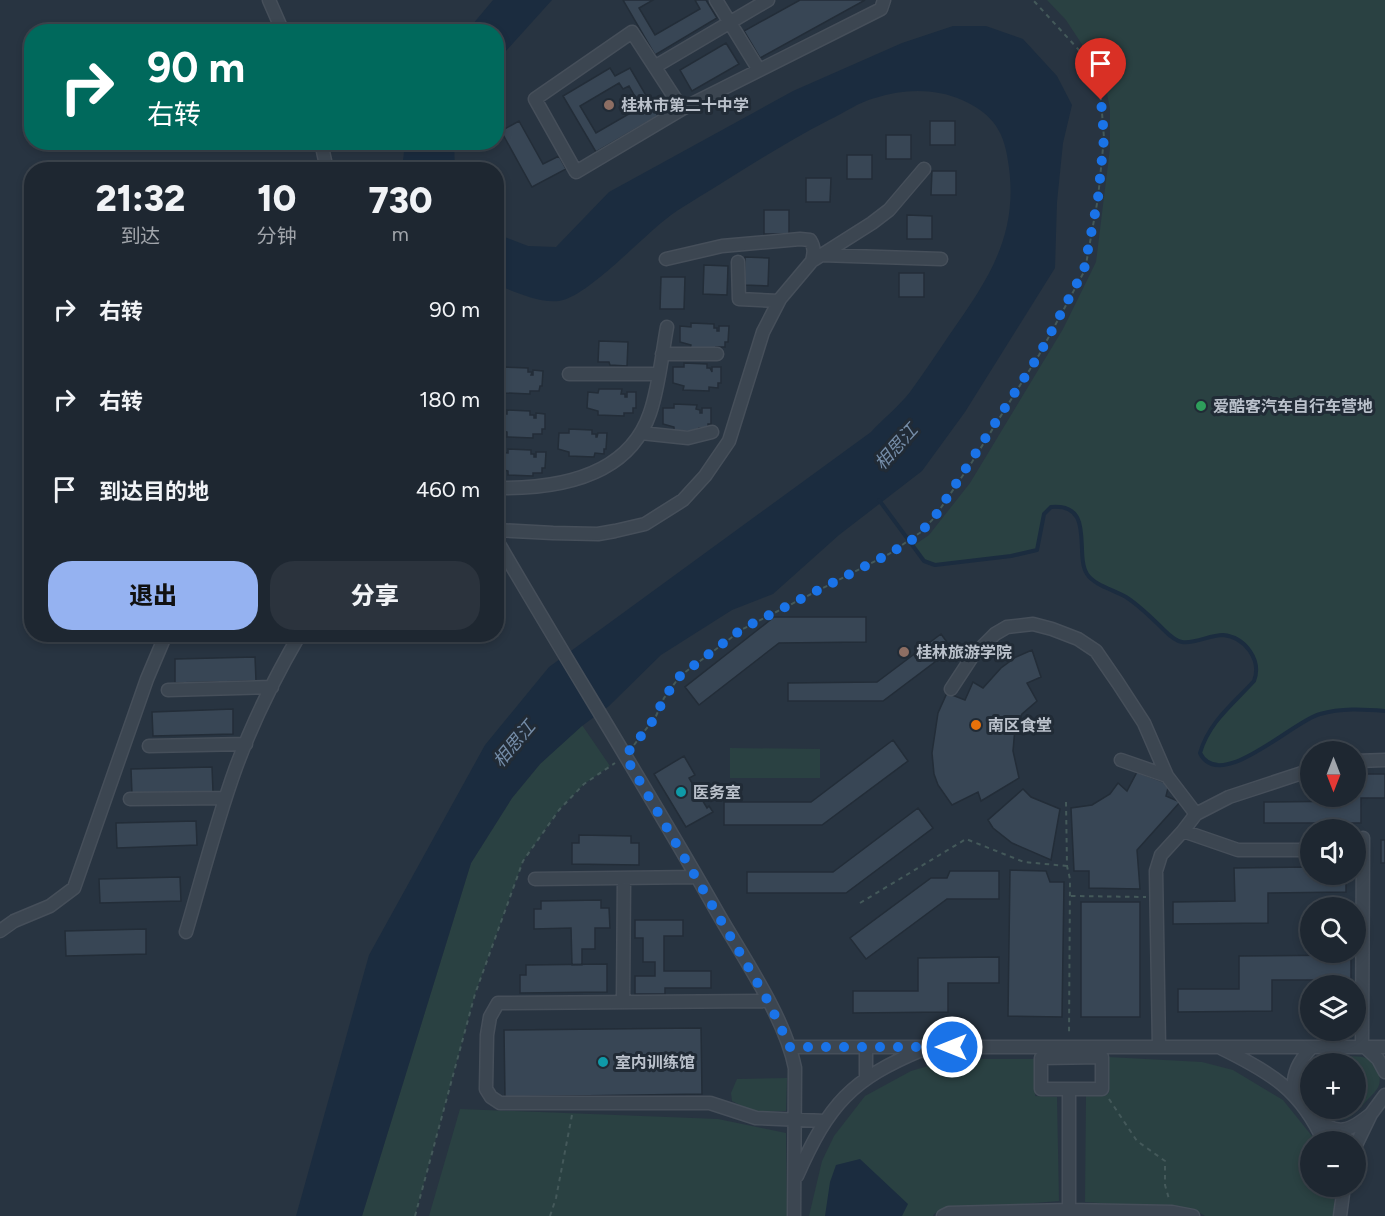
<!DOCTYPE html>
<html lang="zh">
<head>
<meta charset="utf-8">
<style>
	:root { --surface:#1e2731; --page:#2b333d; --text:#f1f3f6; --muted:#a1a5ab; --line:#3c444d; --accent:#95b2f1 }
	body { margin:0; font-family:Figtree,"Noto Sans SC",sans-serif; background:var(--page); color:var(--text); height:100vh; display:flex; flex-direction:column; font-size:22px; white-space:nowrap }
	* { box-sizing:border-box; margin:0 }
	p { font-size:20px; color:var(--muted) }
	.icon { flex:none; width:33px; height:33px; fill:none; stroke:currentColor; stroke-width:2; stroke-linecap:round; stroke-linejoin:round }
	.map { position:relative; flex:1; overflow:hidden }
	.panel { position:absolute; left:24px; top:162px; width:480px; height:480px; display:flex; flex-direction:column; background:var(--surface); border-radius:24px; box-shadow:0 3px 9px #0003,0 0 0 2px var(--line) }
	.panel>* { flex:none }
	.top-card { position:absolute; left:24px; top:24px; width:480px; height:126px; border-radius:24px; box-shadow:0 3px 9px #0003,0 0 0 2px var(--line); background:#00695c; color:#fff; overflow:hidden }
	.needle { width:39px; rotate:180deg }
	.controls { position:absolute; left:1300px; top:741px; display:grid; gap:12px }
	.controls a { display:grid; place-items:center; width:66px; height:66px; border-radius:50%; background:var(--surface); box-shadow:0 3px 9px #0003,0 0 0 2px var(--line); font-size:30px }
	.pin { position:absolute; display:grid; place-items:center; width:51px; height:51px; color:#fff; margin:-62px -26px; border-radius:50% 50% 50% 0; rotate:-45deg; box-shadow:0 0 6px #0007 }
	.pin .icon { rotate:45deg }
	.me { position:absolute; width:66px; margin:-33px; rotate:270deg; stroke-linejoin:round; filter:drop-shadow(0 0 4px #0008) }
	.turn { display:flex; align-items:center; gap:21px; height:126px; padding:0 24px; font-size:27px }
	.turn .icon { width:78px; height:78px; stroke-width:2.5 }
	.turn b { display:block; font-size:42px; line-height:51px }
	.eta { display:flex; justify-content:space-evenly; align-items:center; height:102px; text-align:center }
	.eta b { font-size:36px; font-weight:800; line-height:42px }
	.primary-button { display:flex; gap:12px; margin-top:auto; padding:12px 24px }
	.primary-button a { flex:1; height:69px; border-radius:24px; background:var(--accent); color:#111; font-size:24px; font-weight:800; line-height:69px; text-align:center }
	.primary-button a+a { background:var(--page); color:var(--text) }
	ul { padding:0; list-style:none }
	li { display:flex; align-items:center; gap:18px; height:90px; padding:0 24px }
	li div { flex:1 }
	li b { display:block; font-size:22px }
	li em { font-style:normal }
	.map>svg:first-child { display:block }
	.green { fill:#2a4142 }
	.water { fill:#1b2c3f }
	.lines { fill:none; stroke-linecap:round; stroke-linejoin:round }
	.stream { stroke:#1b2c3f; stroke-width:4 }
	.building { fill:#384655; stroke:#232d38; stroke-width:1.5; fill-rule:evenodd }
	.minor-casing { stroke:#464f5a; stroke-width:15 }
	.path { stroke:#44595a; stroke-width:2; stroke-dasharray:4.5 4.5; stroke-linecap:butt }
	.minor { stroke:#3c4651; stroke-width:12 }
	.route { stroke:#1a73e8; stroke-width:10; stroke-dasharray:0 18 }
	.education-dot { fill:#8d6e63; stroke:#212b36; stroke-width:2 }
	.leisure-dot { fill:#2e9e5b; stroke:#212b36; stroke-width:2 }
	.food-dot { fill:#e8710a; stroke:#212b36; stroke-width:2 }
	.culture-dot { fill:#0f9aa8; stroke:#212b36; stroke-width:2 }
	.labels { text-anchor:middle; stroke-width:6; stroke-linejoin:round; paint-order:stroke }
	.poi-label { font-size:16px; font-weight:bold; fill:#bac1cb; stroke:#212b36; text-anchor:start }
	.water-label { font-size:18px; font-style:italic; fill:#758da8; stroke:#212b36 }
</style>
</head>
<body>
<div class="map">
<svg width="1385" height="1216" viewBox="0 0 1385 1216">
	<rect width="100%" height="100%" fill="#283441"/>
	<path class="green" d="M1047,0H1385V711C1363,709 1341,708 1320,714C1294,720 1220,794 1200,753C1204,740 1209,728 1218,717C1229,705 1259,686 1257,668C1257,659 1250,650 1244,645C1219,626 1207,646 1183,642C1175,641 1169,636 1164,630C1152,618 1140,606 1126,597C1114,590 1094,585 1087,574C1071,550 1099,514 1056,507L1047,510L1042,520L1038,548L1031,552L935,565L924,561L913,546L929,535L970,483L1063,329L1096,262L1110,148V109L1104,78L1066,20Z
		M582,725L610,766L584,784L559,810L523,861L475,994L415,1216H362L471,863L512,798L540,764Z
		M730,748L820,749V778H730Z
		M1108,1057L1202,1062L1233,1070L1283,1100L1316,1141L1311,1142V1186L1330,1187L1334,1200V1216H1205L1195,1210L1085,1202L1086,1095L1109,1093Z
		M1318,1057C1329,1057 1357,1055 1366,1058C1376,1061 1382,1076 1379,1085C1377,1091 1371,1096 1367,1100C1354,1116 1339,1131 1322,1109L1356,1108V1064H1311V1094C1299,1079 1303,1067 1318,1057Z
		M952,1059H1035V1096L1057,1097L1059,1201L984,1207L950,1206L934,1214L933,1216H809L822,1161L834,1136L865,1096L911,1071Z
		M787,1078L786,1111L754,1112L732,1101L731,1093L737,1079Z
		M460,1109L718,1119L786,1133L787,1216H429Z"/>
	<path class="water" d="M493,0H552L497,61L496,32L467,31Z
		M953,26H986L1023,39L1057,76L1072,105L1063,143L1057,202L1055,268L965,412L922,471L839,535L773,594L732,610L661,655L609,706L582,726L540,764L512,798L471,863L362,1216H296L369,955L485,745L549,667L871,432C883,419 899,406 910,392C924,373 937,353 950,334C987,281 1018,237 1009,168C1005,133 995,115 962,100C934,88 904,89 875,98C859,102 844,113 829,120C790,140 754,163 717,186C700,197 681,207 666,219C641,238 587,297 559,301C538,303 516,292 497,285V234L528,246L556,247L609,192L793,91L902,43Z
		M405,143H454L455,169H402Z
		M860,1159L908,1204L902,1216H825L830,1182L836,1165Z"/>
	<g class="lines">
		<path class="stream" d="M879,500L924,561L935,565L1011,556L1037,550L1044,514L1051,507C1096,503 1074,554 1087,574C1094,585 1114,590 1126,597C1140,606 1152,618 1164,630C1169,635 1175,641 1182,642C1196,644 1209,635 1223,635C1245,637 1262,660 1254,681C1233,704 1209,722 1200,753C1220,794 1294,720 1320,714C1341,708 1363,709 1385,711"/>
	</g>
	<path class="building" d="M623,0H653L639,8L655,35L700,9L695,0H706L717,18L655,55Z
		M800,0H865L760,58L744,31Z
		M726,43L739,64L692,91L680,70Z
		M610,68L615,76L630,68L658,116L596,152L563,96ZM619,83L623,89L629,86L641,107L596,133L580,106Z
		M519,121L543,164L559,156L566,169L532,187L501,131Z
		M930,121H955V145H930Z
		M886,135H911V159H886Z
		M847,155H872V179H847Z
		M932,171H956V195H931Z
		M806,178H831L830,202H806Z
		M764,210H789V234H764Z
		M907,215L932,216V239H907Z
		M745,257L769,258L768,286L744,285Z
		M704,265L728,266L727,295L703,294Z
		M899,273H924V297H899Z
		M661,277H685L684,309H660Z
		M691,323L714,324V328H717V331H719V326H729L728,342H725V347H716V350L690,349L691,345L680,342V326L691,327Z
		M599,341L628,342L627,366L610,365L609,362H598Z
		M684,363L707,364V368H710L712,372V367H721V383H718V388L709,387V391L683,390L684,386L673,383V367H684Z
		M505,367L528,368V372H532L531,375H533V370L543,371L542,386H540L539,391H530V394L505,393V389L496,386V370L505,371Z
		M599,389H622L621,394H625V397H627V392H636V408H633V413H624V416L598,415V411L587,408L588,392L598,393Z
		M674,404L697,405L696,409L700,410V413H702V408H711V424H708V429L699,428V432L674,431V427L663,424V408H674Z
		M507,410L530,411V415H534V418H536V413L545,414V429H542V434H533V438L507,437V432L496,429L497,414H507Z
		M569,429L592,430V434H596V437H597L598,433H607L606,449H604V454L595,453L594,457L569,456V452L558,449L559,433H569Z
		M508,449L531,450V454H534V457H536V452H546L545,468H542V473H533V476L508,475V471L497,468V452L508,453Z
		M774,617H866V642L779,643L699,705L685,687Z
		M941,634L952,649L883,701H788V683L877,682Z
		M1032,650L1041,677L1027,683L1037,701L1022,714L1015,728L1013,751L1019,778L981,801L978,792L952,805L938,785L934,774L932,753L938,713L947,693L965,700L973,682L983,688L1001,668L1016,657Z
		M255,657L256,681L175,683V659Z
		M233,709V734L153,736L152,712Z
		M893,740L908,761L822,825H724V802H811Z
		M684,756L695,775L689,778L707,808L709,806L713,812L686,827L654,774Z
		M212,767L213,792L132,794L131,769Z
		M1137,772L1169,784L1166,796L1180,802L1137,850L1140,889L1089,888V871H1074L1071,808L1092,805L1110,794L1118,783L1127,791Z
		M1356,774H1385V798H1361V823H1264V802L1352,801V796H1356Z
		M1023,789L1031,797L1060,809L1051,860L1012,843L993,828L988,820Z
		M918,808L933,828L846,893H747V872H833Z
		M196,821L197,845L117,848L116,823Z
		M579,835L631,836V843H639V865L572,864V843H579Z
		M1381,840H1385V863H1381Z
		M1311,867V874H1346V892L1268,893V923L1173,924V902L1235,901L1234,868Z
		M1010,870L1046,871L1050,882H1064L1062,1017L1008,1016Z
		M950,871H999V899H947L866,959L850,938L931,878H947Z
		M180,877L181,901L100,903L99,879Z
		M601,900V908H609L610,928H595V949H582V965H572L571,928L534,929V909H541V901Z
		M1081,902H1140V1017H1081Z
		M635,920H683V936H664V971H711V988H665V994H635V976H655V962H643V938H635Z
		M146,929V954L66,956L65,931Z
		M1351,955V980H1272V1011L1178,1012V989H1239V956Z
		M999,957V983H948V1012L853,1013V991H918V958Z
		M607,964V992L520,993V975H526V965Z
		M701,1028L702,1094L505,1097L504,1030Z"/>
	<g class="lines">
		<defs>
			<path id="minor" d="M269,0L283,32
				M716,0L759,70
				M632,32L682,109L576,172L535,99Z
				M656,66L768,0
				M682,109L881,9L884,0
				M321,142L327,170
				M821,255L941,259
				M666,259L722,246L800,239L810,240C815,248 814,253 812,261
				M738,262L739,299L779,301
				M662,354H717
				M569,374H658
				M641,433L688,438L712,432
				M496,488C556,489 628,478 650,413C659,387 662,354 667,327
				M496,530L553,533L598,534L615,531L645,524L683,500L705,476L729,441L763,332L780,299L812,261L872,223L889,210L924,169
				M496,539C568,663 645,785 716,910C742,956 785,1017 795,1068L794,1216
				M951,689L972,657L995,634L1007,627L1033,624L1052,629L1078,639L1096,651L1118,683L1144,723L1167,776L1196,814
				M168,690L272,687
				M149,746L246,744
				M1121,760L1167,776
				M1356,761L1385,760
				M130,799L225,798
				M1183,831L1196,814L1229,797L1311,770
				M535,879L697,877
				M0,931L14,921L50,906L74,888L147,679L166,634
				M186,932C202,878 216,823 235,770C252,723 275,677 300,634
				M768,1001L498,1003L490,1017L487,1035L486,1089L491,1097L500,1103H710L756,1118L825,1121
				M623,1002L624,878
				M790,1047H1385
				M866,1047V1078
				M1159,1047L1156,871L1161,855L1183,831L1238,850H1311
				M1362,1047L1363,838
				M1365,1047L1378,1059L1385,1072
				M1221,1048C1270,1072 1301,1090 1324,1142
				M1102,1057V1089H1041V1058Z
				M1294,1093C1292,1073 1299,1061 1312,1047
				M1314,1118C1338,1136 1349,1132 1371,1114
				M1356,1145L1371,1114L1385,1095
				M797,1176C829,1104 851,1079 924,1049
				M1069,1210V1089
				M943,1216L949,1213L1069,1210L1172,1212L1193,1216
				M1340,1216L1344,1186"/>
		</defs>
		<use href="#minor" class="minor-casing"/>
		<path class="path" d="M634,745L656,716L664,698L680,676L743,629L889,554L921,532L934,518L972,462L1039,355L1085,270L1098,198L1104,138L1101,100L1094,75L1078,49L1033,0
			M1066,802L1067,866L1070,879L1069,1035
			M1071,896L1146,897
			M860,903L966,839L1024,862L1067,866
			M1109,1099L1137,1141L1165,1161V1185L1169,1199
			M415,1216L475,994L523,861L559,810L584,784L615,763
			M550,1216L556,1198L572,1115"/>
		<use href="#minor" class="minor"/>
	</g>
	<g class="lines">
		<path class="route" d="M952,1047H790L768,1001L625,756L649,726L656,716L664,698L680,676L742,629L889,554L915,538L934,518L1039,355L1084,270L1098,198L1104,138L1101,100"/>
	</g>
	<g class="education-dot">
		<circle cx="609" cy="105" r="6"/>
		<circle cx="904" cy="652" r="6"/>
	</g>
	<circle class="leisure-dot" cx="1201" cy="406" r="6"/>
	<circle class="food-dot" cx="976" cy="725" r="6"/>
	<g class="culture-dot">
		<circle cx="681" cy="792" r="6"/>
		<circle cx="603" cy="1062" r="6"/>
	</g>
	<g class="labels">
		<g class="poi-label">
			<text x="621" y="111">桂林市第二十中学</text>
			<text x="1213" y="412">爱酷客汽车自行车营地</text>
			<text x="916" y="658">桂林旅游学院</text>
			<text x="988" y="731">南区食堂</text>
			<text x="693" y="798">医务室</text>
			<text x="615" y="1068">室内训练馆</text>
		</g>
		<g class="water-label">
			<text transform="translate(896 447) rotate(-48)" y="6">相思江</text>
			<text transform="translate(514 744) rotate(-50)" y="6">相思江</text>
		</g>
	</g>
</svg>
<div class="controls">
<a><svg class="needle" viewBox="-14 -14 28 28"><path d="M0-13l5 13h-10z" fill="#e53935"/><path d="M0 13l5-13h-10z" fill="#a1a5ab"/></svg></a>
<a><svg class="icon" aria-label="sound" viewBox="0 0 24 24"><path d="M4 9h4l5-4v14l-5-4H4zM17 9q2 3 0 6"/></svg></a>
<a><svg class="icon" aria-label="search" viewBox="0 0 24 24"><circle cx="10" cy="10" r="6"/><path d="M15 15l6 6"/></svg></a>
<a><svg class="icon" aria-label="layers" viewBox="0 0 24 24"><path d="M12 4l9 5-9 5-9-5zM3 14l9 5 9-5"/></svg></a>
<a>+</a>
<a>−</a>
</div>
<div class="pin" style="left:1101px;top:100px;background:#d93025"><svg class="icon" aria-label="arrive" viewBox="0 0 24 24"><path d="M6 21V4h12l-3 4 3 4H6"/></svg></div>
<svg class="me" style="left:952px;top:1047px" viewBox="-20 -20 40 40"><circle r="17" fill="#1a73e8" stroke="#fff" stroke-width="3"/><path d="M0-11L8 9 0 5-8 9z" fill="#fff"/></svg>
<div class="top-card">
<div class="turn"><svg class="icon" aria-label="right" viewBox="0 0 24 24"><path d="M7 20v-9h11M14 6l5 5-5 5"/></svg><div><b>90 m</b>右转</div></div>
</div>
<section class="panel">
<div class="eta">
<div><b>21:32</b><p>到达</p></div>
<div><b>10</b><p>分钟</p></div>
<div><b>730</b><p>m</p></div>
</div>
<ul>
<li><svg class="icon" aria-label="right" viewBox="0 0 24 24"><path d="M7 20v-9h11M14 6l5 5-5 5"/></svg><div><b>右转</b></div><em>90 m</em></li>
<li><svg class="icon" aria-label="right" viewBox="0 0 24 24"><path d="M7 20v-9h11M14 6l5 5-5 5"/></svg><div><b>右转</b></div><em>180 m</em></li>
<li><svg class="icon" aria-label="arrive" viewBox="0 0 24 24"><path d="M6 21V4h12l-3 4 3 4H6"/></svg><div><b>到达目的地</b></div><em>460 m</em></li>
</ul>
<div class="primary-button"><a>退出</a><a>分享</a></div>
</section>
</div>
</body>
</html>
